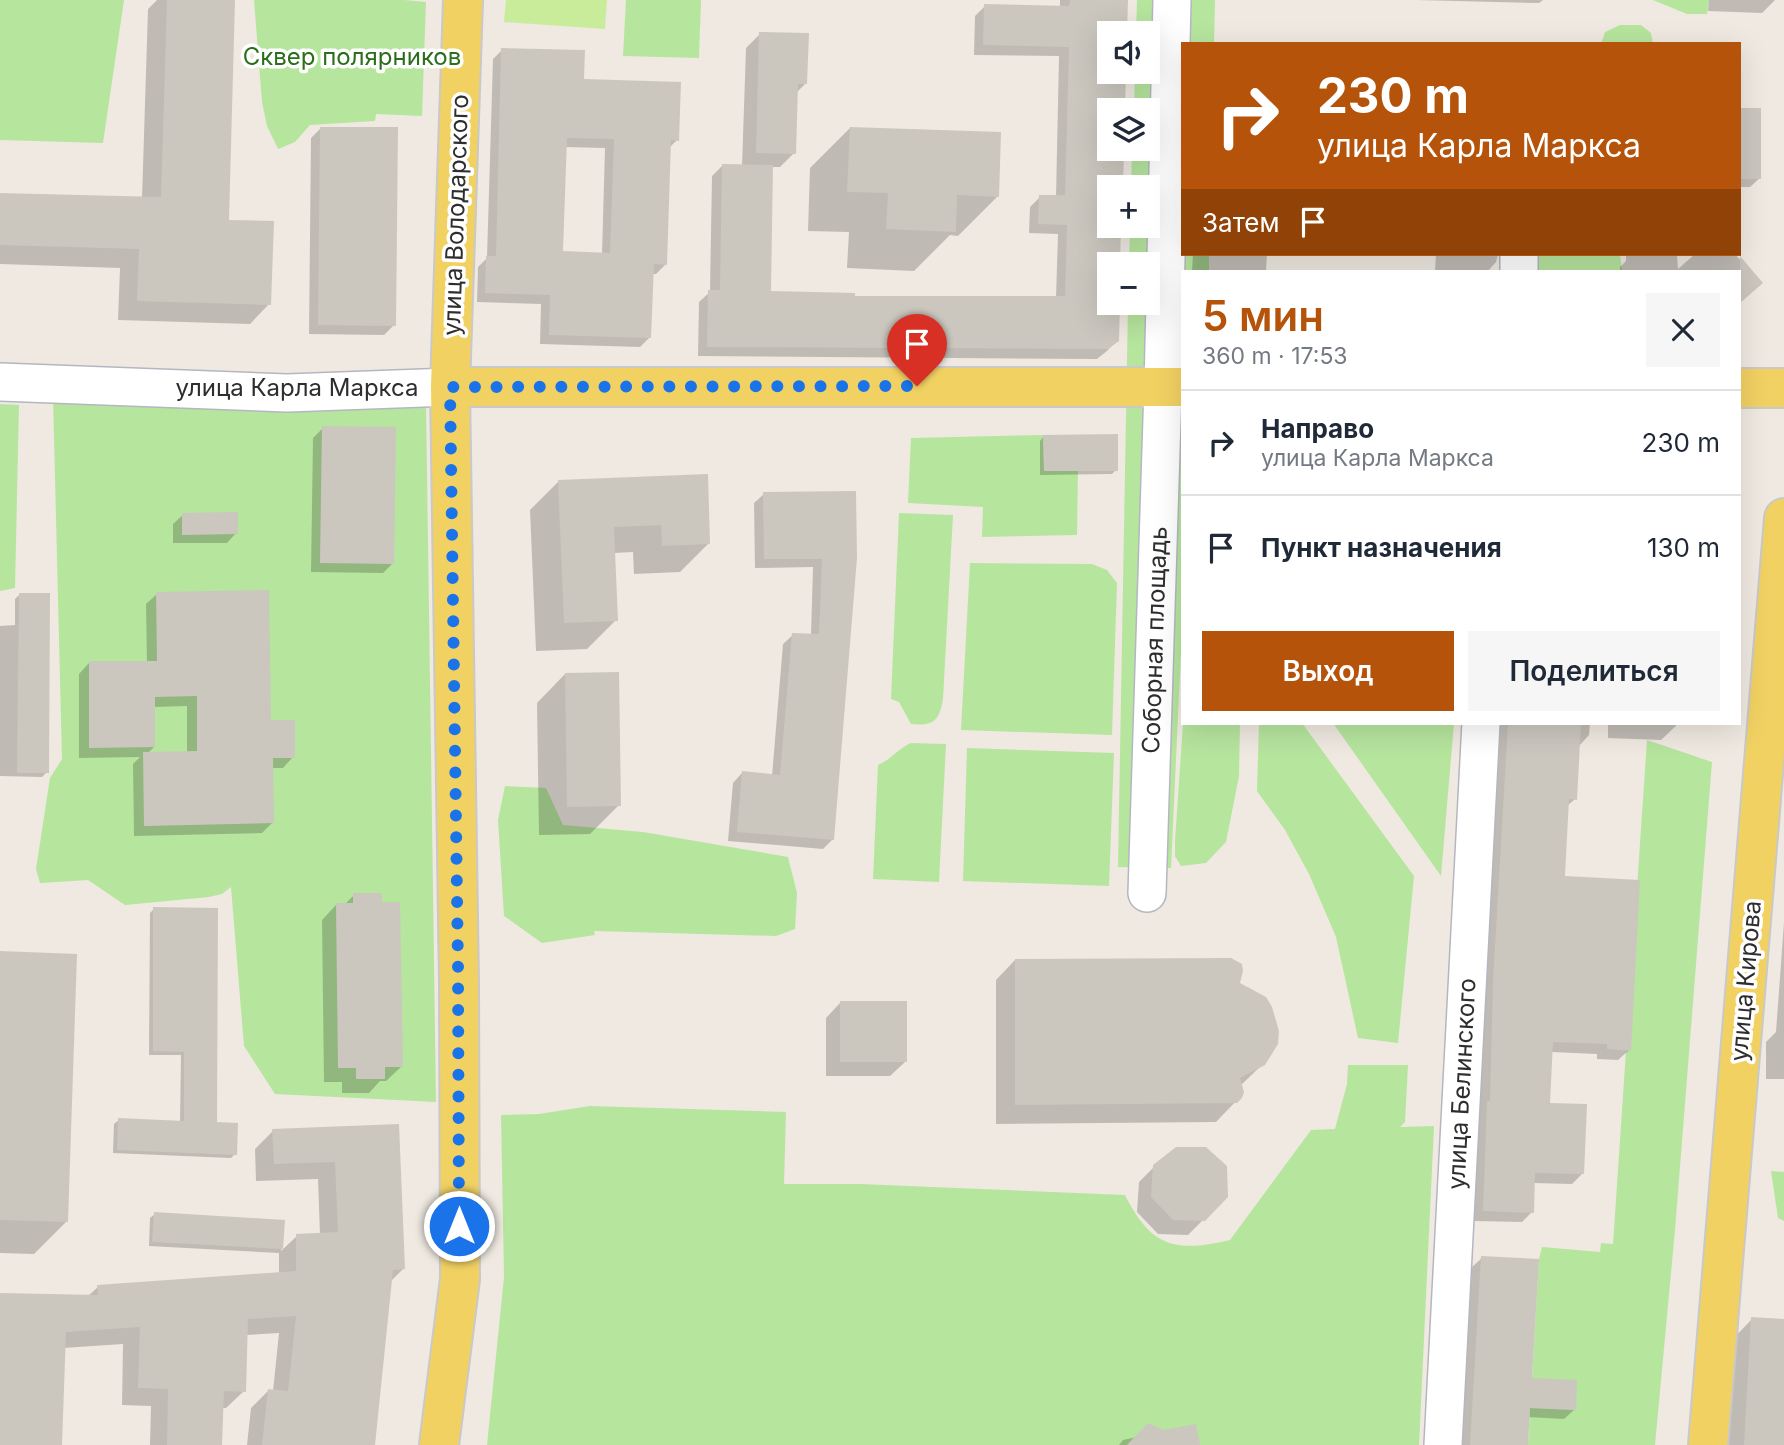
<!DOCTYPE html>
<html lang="ru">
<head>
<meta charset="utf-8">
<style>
	:root { --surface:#fff; --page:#f6f6f7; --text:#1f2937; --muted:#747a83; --line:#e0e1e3; --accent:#b45309 }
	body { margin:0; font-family:Inter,sans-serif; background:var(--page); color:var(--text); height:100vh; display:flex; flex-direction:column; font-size:26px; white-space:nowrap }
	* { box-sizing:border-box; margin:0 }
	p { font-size:23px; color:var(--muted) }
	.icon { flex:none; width:38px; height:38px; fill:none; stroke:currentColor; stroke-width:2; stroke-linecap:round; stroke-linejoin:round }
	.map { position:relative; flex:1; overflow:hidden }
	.drawer { position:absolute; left:1181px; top:270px; width:560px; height:455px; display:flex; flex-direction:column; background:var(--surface); border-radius:0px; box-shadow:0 7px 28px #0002 }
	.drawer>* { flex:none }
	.guide { position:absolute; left:1181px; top:42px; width:560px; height:214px; border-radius:0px; box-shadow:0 7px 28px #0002; background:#b45309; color:#fff; overflow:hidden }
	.controls { position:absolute; left:1097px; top:21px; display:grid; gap:14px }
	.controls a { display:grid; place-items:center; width:63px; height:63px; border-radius:0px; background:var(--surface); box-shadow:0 7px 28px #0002; font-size:35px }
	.pin { position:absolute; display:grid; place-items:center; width:60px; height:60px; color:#fff; margin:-72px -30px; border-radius:50% 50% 50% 0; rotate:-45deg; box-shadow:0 0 7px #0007 }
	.pin .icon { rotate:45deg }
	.me { position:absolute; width:77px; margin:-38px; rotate:0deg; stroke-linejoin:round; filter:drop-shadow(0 0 5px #0008) }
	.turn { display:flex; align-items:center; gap:24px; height:147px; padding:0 21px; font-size:32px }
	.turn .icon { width:91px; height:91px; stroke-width:2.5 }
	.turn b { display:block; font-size:49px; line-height:60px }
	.then { display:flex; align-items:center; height:66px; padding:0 21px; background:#0003; gap:14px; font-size:26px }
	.round { display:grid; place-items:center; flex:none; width:74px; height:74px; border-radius:0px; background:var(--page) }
	.head { display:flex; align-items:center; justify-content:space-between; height:119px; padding:0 21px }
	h1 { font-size:42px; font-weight:600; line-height:52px; color:var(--accent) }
	.primary-button { display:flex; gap:14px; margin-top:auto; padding:14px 21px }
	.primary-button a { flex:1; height:80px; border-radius:0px; background:var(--accent); color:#fff; font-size:28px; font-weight:600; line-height:80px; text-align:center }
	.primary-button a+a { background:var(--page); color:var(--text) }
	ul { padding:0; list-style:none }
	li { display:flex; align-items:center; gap:21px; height:105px; padding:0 21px; border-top:2px solid var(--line) }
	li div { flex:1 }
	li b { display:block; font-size:26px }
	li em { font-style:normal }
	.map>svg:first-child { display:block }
	.green { fill:#b6e59e }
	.pitch { fill:#c9ec9a }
	.shadow { fill:#0003; fill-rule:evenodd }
	.building { fill:#cbc7bf; fill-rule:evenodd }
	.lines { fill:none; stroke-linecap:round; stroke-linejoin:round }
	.minor-casing { stroke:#b4b7c1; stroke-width:40 }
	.major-casing { stroke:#c9c9c9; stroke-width:42 }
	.minor { stroke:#fff; stroke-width:37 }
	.major { stroke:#f2d163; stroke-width:38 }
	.route { stroke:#1a73e8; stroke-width:12; stroke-dasharray:0 21.6 }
	.labels { text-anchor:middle; stroke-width:7; stroke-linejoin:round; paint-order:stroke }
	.park-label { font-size:24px; fill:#2c6e1b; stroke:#fff }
	.street-label { font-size:24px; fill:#2e2e2e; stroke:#fff }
</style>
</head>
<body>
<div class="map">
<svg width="1784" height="1445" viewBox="0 0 1784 1445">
	<rect width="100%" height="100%" fill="#efe9e1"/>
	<path class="green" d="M0,0H124L103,143L0,140Z
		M254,0H404L426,2L422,116L376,114L375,121L310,125L295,142L278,149L267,126L262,102Z
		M626,0H701L699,58L623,56Z
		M1137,0H1215L1214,44H1183V254H1209V271H1183V608L1171,868L1118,867L1128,303H1148V264H1129L1130,226H1148V187H1131L1132,149H1148V110H1134L1135,72H1148V33H1136Z
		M1653,0H1709L1707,14H1687Z
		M1620,25H1641L1651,33L1653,44H1601L1605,32Z
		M1532,254H1620L1622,271H1530Z
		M53,397L426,401L436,1102L275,1094L244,1046L231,887L222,894L209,897L125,905L88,880L40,883L36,869L50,778L62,759Z
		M0,404L19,405L15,588L0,591Z
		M1043,435L1044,471H1078L1077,535L982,537L983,507L908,503L911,438Z
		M899,513L953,515L943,699C939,722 933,726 911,724L899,702L891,699Z
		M970,563L1092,564L1107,570L1117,583L1112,735L961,730Z
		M1183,723H1240L1239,776L1226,842L1206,863L1181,866L1175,856V841Z
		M1259,723H1302L1414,876L1398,1043L1358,1038L1336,937L1309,874L1285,830L1257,791Z
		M1333,723H1454L1441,876Z
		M1647,740L1712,762L1675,1230L1655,1445H1528L1530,1408L1576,1410L1532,1378L1539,1259L1542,1247L1600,1252L1601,1243L1613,1244Z
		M911,743L946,744L939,882L873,879L878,765C891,760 897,749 911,743Z
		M967,748L1114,753L1109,886L963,881Z
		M505,786L546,788L563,825L643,832L788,857L797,893L795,929L776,936L594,931L595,935L542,943L504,916L498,820Z
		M1348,1065H1408L1405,1122L1400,1127L1434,1126L1419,1445H487L504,1277L501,1115L539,1114L590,1106L786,1112L784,1184H860L1125,1195C1151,1247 1175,1253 1230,1240L1311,1130L1335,1129L1347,1084Z
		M1771,1171L1784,1172V1221L1778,1218Z"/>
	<path class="pitch" d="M506,0H607L605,29L504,22Z"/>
	<path class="shadow" d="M157,0H234L227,221L269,304L250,324L118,320L120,268L0,264V194L142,198L148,9Z
		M1060,0H1126L1125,33H1110V72H1124L1123,110H1110V149H1122L1121,187H1110V226H1120L1119,264H1110V303H1118L1117,340L1107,351L1097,359L698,356L699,302L710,292L712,176L722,166H742L746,48L760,34L806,83L796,93L794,153L780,167H771L769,293L853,298H1056L1058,234L1029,233L1030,207L1040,197H1056L1059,56L974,55L975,16L985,6L1060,7Z
		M1416,0H1543L1539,3Z
		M1709,0H1775L1762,13L1708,11Z
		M502,50L582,81L677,140L669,148L666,264L656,274H651L650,337L640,347L540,344L541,304L477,302L478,267L487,258L493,59ZM565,147L605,148L602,254L562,253Z
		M1740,110H1759L1760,178L1750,187H1740Z
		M321,128L394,325L384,335L309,334L311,138Z
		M850,128L998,196L958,236L950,235L914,271L847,268L849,232L808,231L810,168Z
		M1193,254H1267L1266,271H1192Z
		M1436,254H1498L1496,262L1488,271H1435Z
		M1626,254H1677L1678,269L1695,254H1735L1760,283L1740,302V271H1620V267L1626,261Z
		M323,428L392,564L383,573L311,572L313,438Z
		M1044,436L1116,470L1112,474L1040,475V441Z
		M559,481L708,544L680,572L634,574L633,552L614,553L616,620L587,649L536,651L530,510Z
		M854,493L833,839L823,849L728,841L733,783L742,773L772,776L783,644L793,635H811L813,567L755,568L754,503L764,494Z
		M183,515L236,533L227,543H173V524Z
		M20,594L47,772L42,777L0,776V626L15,625V599Z
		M157,594L270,722L293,757L283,768H271L272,823L262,833L134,836L133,764L140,757L79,758V674L89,663L147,662L146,604ZM187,706V753L147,754L154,747L153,707Z
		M565,674L619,805L590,834L539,835L537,703Z
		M1499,723H1590L1589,735L1578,747L1575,799L1567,806L1563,878L1629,1050L1618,1060L1597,1059V1054L1551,1052L1548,1105L1583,1173L1572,1184L1533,1183L1532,1212L1522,1222L1473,1221L1477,1113L1480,1110L1484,993Z
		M1608,723H1679L1661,740L1608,738Z
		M354,895L401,1067L386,1081H380L369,1093H342V1082H324L322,920L336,905H344Z
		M154,909L215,1124L235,1154L231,1158L113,1153L114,1124L119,1120L180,1122L181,1055H149L150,913Z
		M1784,922V1079H1766V1042L1776,1032Z
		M0,953L66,1222L34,1254L0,1253Z
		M1015,960L1238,984L1264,1063L1240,1086V1097L1216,1122L996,1124V980Z
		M840,1003L905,1062L890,1076H826V1018Z
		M397,1126L404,1268L390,1282L373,1445H247L251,1408L268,1391H273L279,1333L246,1335L244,1391L226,1408H222L221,1445H150L151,1406L122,1405L123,1344L63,1348L61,1445H0V1295L87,1297L98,1287L279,1274V1253L149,1246L150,1218L155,1214L283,1222L281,1251L297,1236L320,1235L318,1179L256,1181L255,1149L273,1131Z
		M1154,1167L1226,1197L1188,1235L1158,1234L1137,1212L1139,1182Z
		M1482,1258L1530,1380L1574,1410L1564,1419L1528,1417L1526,1445H1462L1472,1267Z
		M1752,1319L1784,1320V1445H1724L1731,1341Z
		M1137,1437L1199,1445H1119L1123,1440Z"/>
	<path class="building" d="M167,0H235L229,220L274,221L271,305L137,301L139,249L0,245V193L161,197Z
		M1070,0H1128L1127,33H1110V72H1126L1125,110H1110V149H1124L1123,187H1110V226H1121L1120,264H1110V303H1120L1119,341L1108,349L707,347L708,290H720L722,164L773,165L771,291L855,293V296H1065L1067,225L1038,224L1039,195H1065L1069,47L983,45L984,4L1069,6Z
		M759,32L809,33L807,84H798L796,154L756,153Z
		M501,48L585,50L584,79L681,82L679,141L671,140L667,265L654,264L651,338L549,335L550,295L485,293L486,256H496ZM567,138L614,139L610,253L563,251Z
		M1740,108H1761V179H1740Z
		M320,127H398L396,326L318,325Z
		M850,127L1001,132L999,197L957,195L956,232L886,229L888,193L847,192Z
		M1740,256L1763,283L1740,303Z
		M322,426L396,427L394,564L320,563Z
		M1118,434V471H1044L1043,435Z
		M708,474L710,544L662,546L661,525L614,527L618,621L564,623L558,480Z
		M856,491L857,558L834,840L737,832L742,771L780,775L792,633L819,634L822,559H764L763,492Z
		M238,512V534L182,535V513Z
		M269,590L271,720H295V758H273L274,823L144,826L143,752L197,751V696L155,697V747L89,748V661H157L156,592Z
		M19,593H50L49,773H17Z
		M619,672L621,806L567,807L565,673Z
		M1508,723H1581L1577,800L1569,799L1565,876L1640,880L1631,1051L1607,1049V1044L1553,1042L1550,1103L1587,1104L1584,1174L1535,1173L1534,1213L1483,1211L1487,1101H1490L1493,981Z
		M353,893H382V902H400L403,1067H385V1079H356V1068H338L336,903H353Z
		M153,907L218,908L217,1122L238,1123L237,1155L117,1150L118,1118L184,1121V1052L153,1051Z
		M0,951L77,954L68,1222L0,1220Z
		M1231,958L1242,964L1243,971L1240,983L1266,997L1272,1007L1279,1031L1278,1044L1265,1065L1240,1078L1244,1092L1242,1098L1237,1103L1015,1105V959Z
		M840,1001H907V1062H840Z
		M399,1124L405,1269L393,1270L375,1445H262L268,1389L288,1391L296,1316L248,1319L246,1392L224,1391L222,1445H167L168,1389L138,1388L140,1327L66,1332L62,1445H0V1293L98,1295L97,1285L296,1271V1234L338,1232L335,1162L274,1164L272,1129Z
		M1176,1147H1206L1227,1166L1228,1197L1205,1221L1173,1220L1151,1197L1153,1165Z
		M154,1212L285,1220L283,1249L152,1242Z
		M1481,1256L1539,1259L1532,1378L1577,1380L1576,1410L1530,1408L1528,1445H1470Z
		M1751,1317L1784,1319V1445H1744Z
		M1148,1423L1164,1430L1196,1424L1200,1445H1127Z"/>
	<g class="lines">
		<defs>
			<path id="minor" d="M1519,271V254
				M0,382L287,393L450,387
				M1147,893L1163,387L1172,0
				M1443,1445L1481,723"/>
			<path id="major" d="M450,387H1183
				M1740,388H1784
				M439,1445L460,1279L459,984L450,387L463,0
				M1708,1445L1784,518"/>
		</defs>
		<use href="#minor" class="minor-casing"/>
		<use href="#major" class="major-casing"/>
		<use href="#minor" class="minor"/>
		<use href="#major" class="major"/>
	</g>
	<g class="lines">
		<path class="route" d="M459,1226L458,967L450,387L917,386"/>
	</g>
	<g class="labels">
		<g class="park-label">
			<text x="352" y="65">Сквер полярников</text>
		</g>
		<g class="street-label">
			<text transform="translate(456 215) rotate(-88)" y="8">улица Володарского</text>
			<text x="297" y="396">улица Карла Маркса</text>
			<text transform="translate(1155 640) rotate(-88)" y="8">Соборная площадь</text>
			<text transform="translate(1746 981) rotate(-85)" y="8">улица Кирова</text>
			<text transform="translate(1462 1084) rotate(-87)" y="8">улица Белинского</text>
		</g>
	</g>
</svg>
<div class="controls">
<a><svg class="icon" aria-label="sound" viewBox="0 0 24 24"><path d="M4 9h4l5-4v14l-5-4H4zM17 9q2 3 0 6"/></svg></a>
<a><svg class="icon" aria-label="layers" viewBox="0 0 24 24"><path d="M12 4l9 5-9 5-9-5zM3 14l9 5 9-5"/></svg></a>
<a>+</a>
<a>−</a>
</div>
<div class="pin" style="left:917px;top:386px;background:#d93025"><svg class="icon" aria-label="arrive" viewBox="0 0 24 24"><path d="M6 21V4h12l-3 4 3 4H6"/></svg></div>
<svg class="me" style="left:459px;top:1226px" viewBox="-20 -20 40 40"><circle r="17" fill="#1a73e8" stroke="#fff" stroke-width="3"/><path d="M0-11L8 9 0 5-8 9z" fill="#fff"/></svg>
<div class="guide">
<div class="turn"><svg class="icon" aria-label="right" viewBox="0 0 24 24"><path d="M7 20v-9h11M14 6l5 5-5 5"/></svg><div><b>230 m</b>улица Карла Маркса</div></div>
<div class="then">Затем<svg class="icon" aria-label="arrive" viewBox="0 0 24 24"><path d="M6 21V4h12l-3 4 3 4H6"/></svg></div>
</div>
<section class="drawer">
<div class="head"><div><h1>5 мин</h1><p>360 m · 17:53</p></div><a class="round"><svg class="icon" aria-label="close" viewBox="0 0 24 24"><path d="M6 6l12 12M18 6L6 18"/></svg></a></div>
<ul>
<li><svg class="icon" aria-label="right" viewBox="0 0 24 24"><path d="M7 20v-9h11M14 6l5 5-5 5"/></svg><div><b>Направо</b><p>улица Карла Маркса</p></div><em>230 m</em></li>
<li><svg class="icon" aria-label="arrive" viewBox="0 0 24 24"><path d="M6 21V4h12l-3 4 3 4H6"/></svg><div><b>Пункт назначения</b></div><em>130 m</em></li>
</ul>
<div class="primary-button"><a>Выход</a><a>Поделиться</a></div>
</section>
</div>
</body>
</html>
